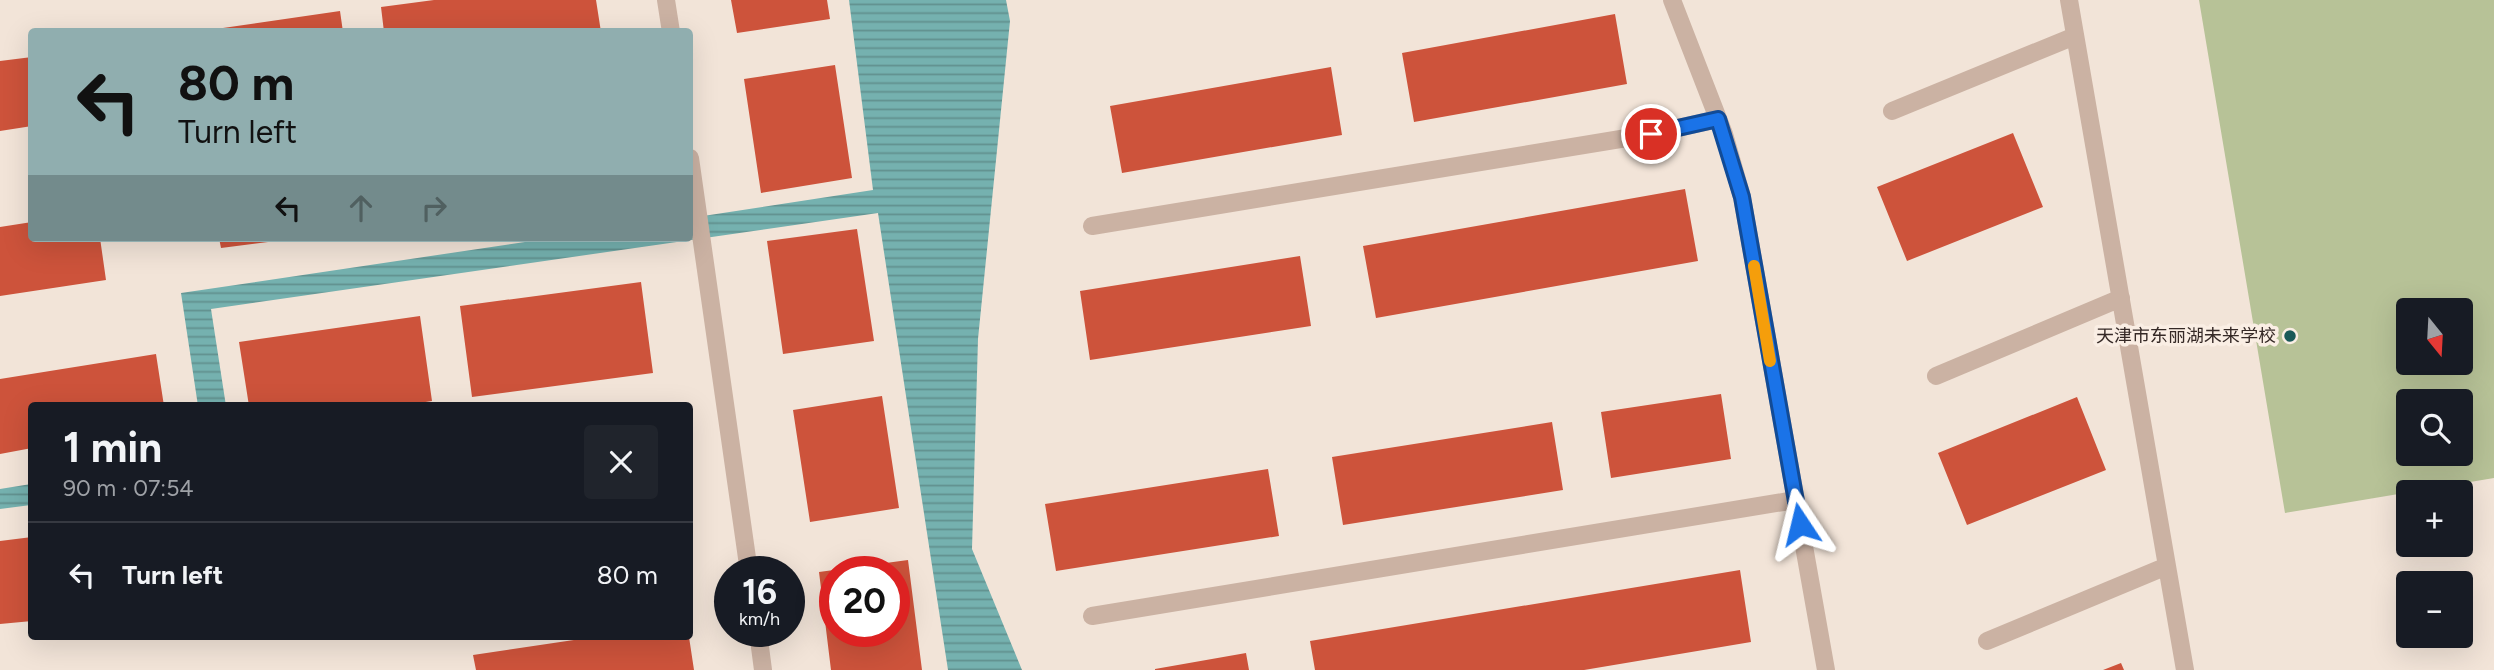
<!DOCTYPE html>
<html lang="en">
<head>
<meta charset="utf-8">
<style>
	:root { --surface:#171b24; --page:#20242c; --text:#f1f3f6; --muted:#9ea1a6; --line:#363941 }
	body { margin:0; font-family:Figtree,"Noto Sans SC",sans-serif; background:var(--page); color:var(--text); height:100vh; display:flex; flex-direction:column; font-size:26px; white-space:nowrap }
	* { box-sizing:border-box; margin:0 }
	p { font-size:23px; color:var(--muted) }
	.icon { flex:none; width:38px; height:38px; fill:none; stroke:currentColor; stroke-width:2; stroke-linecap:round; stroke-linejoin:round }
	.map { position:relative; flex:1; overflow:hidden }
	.details { position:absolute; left:28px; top:402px; width:665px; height:238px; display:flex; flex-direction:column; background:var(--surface); border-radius:7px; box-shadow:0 7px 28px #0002 }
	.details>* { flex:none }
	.top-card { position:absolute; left:28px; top:28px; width:665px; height:214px; border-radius:7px; box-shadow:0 7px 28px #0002; background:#90aeaf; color:#111; overflow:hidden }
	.needle { width:46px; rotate:162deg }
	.tools { position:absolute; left:2396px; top:298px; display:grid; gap:14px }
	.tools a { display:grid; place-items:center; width:77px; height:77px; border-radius:7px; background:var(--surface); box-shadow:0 7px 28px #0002; font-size:35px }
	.speed { position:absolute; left:714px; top:556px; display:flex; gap:14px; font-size:35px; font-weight:700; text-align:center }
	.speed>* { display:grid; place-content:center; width:91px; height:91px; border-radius:50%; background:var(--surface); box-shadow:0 7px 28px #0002; line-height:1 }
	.speed small { font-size:18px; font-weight:400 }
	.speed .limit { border:10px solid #d22; background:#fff; color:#111 }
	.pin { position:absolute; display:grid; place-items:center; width:60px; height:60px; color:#fff; margin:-30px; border:4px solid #fff; border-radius:50%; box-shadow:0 2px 7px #0007 }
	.me { position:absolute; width:77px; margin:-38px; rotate:350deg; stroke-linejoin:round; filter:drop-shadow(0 0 5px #0008) }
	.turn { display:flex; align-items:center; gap:24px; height:147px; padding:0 35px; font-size:32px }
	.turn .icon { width:91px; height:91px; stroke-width:2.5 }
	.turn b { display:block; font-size:49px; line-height:60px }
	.lanes { display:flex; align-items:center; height:66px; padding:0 35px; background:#0003; justify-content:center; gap:35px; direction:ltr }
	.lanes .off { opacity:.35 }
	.round { display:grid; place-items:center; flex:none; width:74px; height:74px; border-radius:7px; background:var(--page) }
	.headline { display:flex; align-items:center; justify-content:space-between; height:119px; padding:0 35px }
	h1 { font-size:42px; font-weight:700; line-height:52px }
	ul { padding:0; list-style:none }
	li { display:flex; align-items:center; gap:21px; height:105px; padding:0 35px; border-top:2px solid var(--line) }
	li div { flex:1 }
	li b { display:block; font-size:26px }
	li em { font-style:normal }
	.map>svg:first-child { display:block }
	.garden { fill:#b7c297; fill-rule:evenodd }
	.water { fill:url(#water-rules) }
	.building { fill:#cd533b; fill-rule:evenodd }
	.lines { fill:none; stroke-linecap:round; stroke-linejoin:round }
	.lane { stroke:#cbb2a3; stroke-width:18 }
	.route-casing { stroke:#114b97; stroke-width:18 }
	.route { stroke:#1a73e8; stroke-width:12 }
	.slow { stroke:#f59e0b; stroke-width:12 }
	.poi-dot { fill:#195958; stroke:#faeee4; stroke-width:2.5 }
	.labels { text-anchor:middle; stroke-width:7; stroke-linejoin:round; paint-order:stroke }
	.poi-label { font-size:18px; fill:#352926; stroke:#faeee4; text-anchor:end }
</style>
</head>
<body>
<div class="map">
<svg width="2494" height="670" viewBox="0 0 2494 670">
	<defs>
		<pattern id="water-rules" width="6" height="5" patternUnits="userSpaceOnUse" patternTransform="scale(1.75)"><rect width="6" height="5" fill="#75b1af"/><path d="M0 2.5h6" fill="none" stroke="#61908e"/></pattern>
	</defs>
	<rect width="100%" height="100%" fill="#f2e4d8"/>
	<path class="garden" d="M2199,0H2494V478L2285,513ZM2408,310H2460V362H2408ZM2408,401H2460V453H2408Z"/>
	<path class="water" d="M849,0H1006L1010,21L978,339L972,549L1022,670H948L878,213L211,309L226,406H198L181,293L552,238H690V218L873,190Z
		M31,484V505L0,509V489Z"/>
	<path class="building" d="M434,0H596L601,32H384L381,7Z
		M731,0H827L830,19L737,33Z
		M340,11L343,32H209V30Z
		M1615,14L1627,84L1414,122L1402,53Z
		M32,57V126L0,131V61Z
		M835,65L852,178L761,193L744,79Z
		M1331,67L1342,135L1122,173L1110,106Z
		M2013,133L2043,207L1907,261L1877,187Z
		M1685,189L1698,261L1376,318L1363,246Z
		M32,222V238H100L106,280L0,296V227Z
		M857,229L874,341L783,354L767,241Z
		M219,238H284V240L221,248Z
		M1300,256L1311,326L1090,360L1080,291Z
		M641,282L653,373L472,397L460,306Z
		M420,316L432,401L400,406H249L239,342Z
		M156,354L164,406H32V448L0,454V379Z
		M1721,394L1731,459L1611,478L1601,412Z
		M882,396L899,508L810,522L793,410Z
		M2077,397L2106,470L1967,525L1938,453Z
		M1552,422L1563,490L1343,525L1332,457Z
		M1268,469L1279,536L1056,571L1045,504Z
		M32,537V621L0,624V541Z
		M908,560L922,670H831L819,572ZM835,572H894V632H835Z
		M1740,570L1751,642L1584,670H1315L1310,641Z
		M594,637H689L694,670H476L473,655Z
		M1246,653L1249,670H1155V669Z
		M2121,663L2124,670H2103Z"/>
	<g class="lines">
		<path class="lane" d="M666,0L671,32
			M1672,0L1724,134L1742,197L1826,670
			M2069,0L2185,670
			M1892,111L2075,36
			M690,158L749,572
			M1092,226L1651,134L1718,119
			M1936,376L2121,298
			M1092,616L1795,500
			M758,632L763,670
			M1987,641L2167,566"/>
	</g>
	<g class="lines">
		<defs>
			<path id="route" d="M1651,134L1718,119L1742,197L1800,524"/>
		</defs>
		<use href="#route" class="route-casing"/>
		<use href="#route" class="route"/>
		<path class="slow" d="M1754,266L1770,361"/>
	</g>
	<circle class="poi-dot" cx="2290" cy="336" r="7"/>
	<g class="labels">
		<g class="poi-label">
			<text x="2276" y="342">天津市东丽湖未来学校</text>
		</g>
	</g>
</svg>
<div class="tools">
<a><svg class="needle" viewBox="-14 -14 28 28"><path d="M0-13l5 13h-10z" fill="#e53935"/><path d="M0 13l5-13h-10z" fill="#9ea1a6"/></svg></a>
<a><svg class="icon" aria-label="search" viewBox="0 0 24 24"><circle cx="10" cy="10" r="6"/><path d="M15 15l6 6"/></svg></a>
<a>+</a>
<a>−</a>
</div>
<div class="speed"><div>16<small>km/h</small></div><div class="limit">20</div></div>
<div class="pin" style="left:1651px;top:134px;background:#d93025"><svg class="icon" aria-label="arrive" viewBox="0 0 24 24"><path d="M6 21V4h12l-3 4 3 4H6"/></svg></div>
<svg class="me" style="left:1800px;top:524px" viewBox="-20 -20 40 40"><path d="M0-17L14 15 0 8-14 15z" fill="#1a73e8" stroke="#fff" stroke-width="4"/></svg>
<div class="top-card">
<div class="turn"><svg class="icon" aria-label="left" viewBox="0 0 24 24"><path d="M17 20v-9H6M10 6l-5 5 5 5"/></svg><div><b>80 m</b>Turn left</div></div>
<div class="lanes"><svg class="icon" aria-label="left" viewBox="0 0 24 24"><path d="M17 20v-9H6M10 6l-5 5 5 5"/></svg><svg class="icon off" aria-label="ahead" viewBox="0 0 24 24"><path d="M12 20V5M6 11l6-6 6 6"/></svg><svg class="icon off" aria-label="right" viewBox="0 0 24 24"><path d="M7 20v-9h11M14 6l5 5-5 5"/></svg></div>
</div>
<section class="details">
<div class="headline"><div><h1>1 min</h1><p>90 m · 07:54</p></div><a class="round"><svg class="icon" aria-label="close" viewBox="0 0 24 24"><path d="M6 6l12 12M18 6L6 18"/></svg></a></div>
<ul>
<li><svg class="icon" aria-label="left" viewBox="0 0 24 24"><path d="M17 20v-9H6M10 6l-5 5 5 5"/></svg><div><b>Turn left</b></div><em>80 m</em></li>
</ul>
</section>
</div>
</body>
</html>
